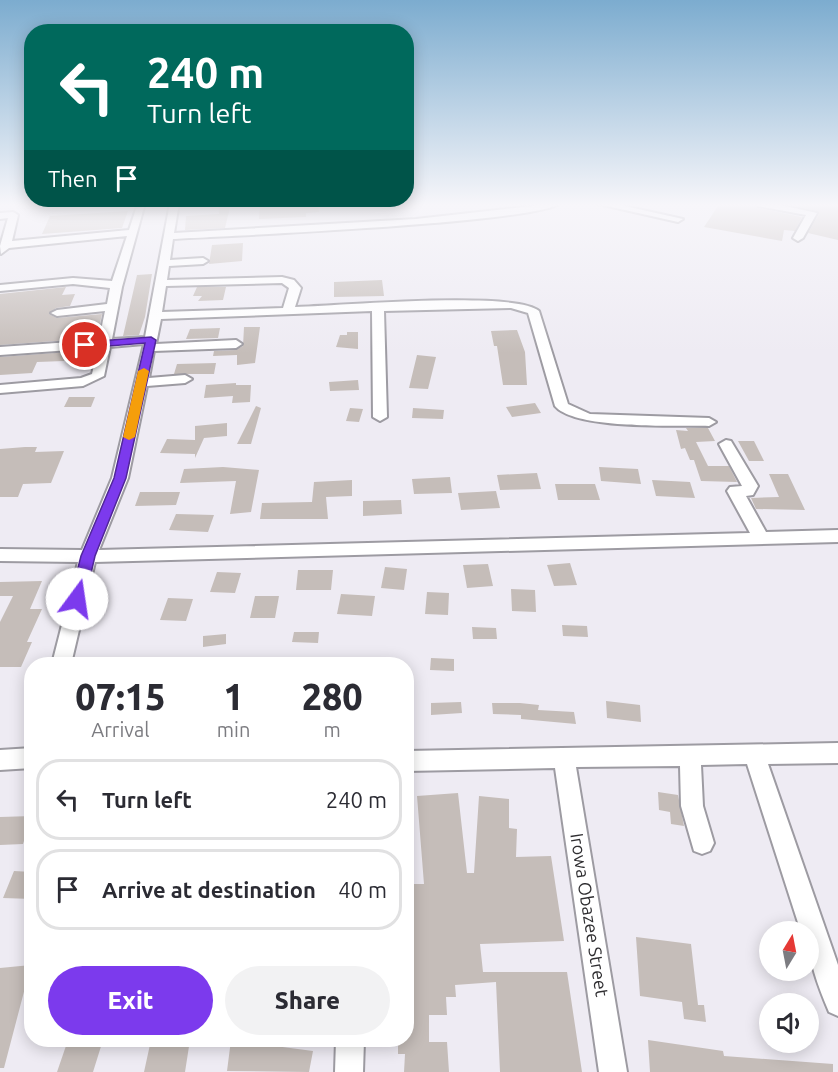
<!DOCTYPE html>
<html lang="en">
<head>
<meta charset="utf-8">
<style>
	:root { --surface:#fff; --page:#f2f2f3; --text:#2b2b33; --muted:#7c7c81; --line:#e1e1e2; --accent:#7c3aed }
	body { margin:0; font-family:Ubuntu,sans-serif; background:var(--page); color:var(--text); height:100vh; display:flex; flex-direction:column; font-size:22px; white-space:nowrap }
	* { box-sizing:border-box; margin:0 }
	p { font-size:20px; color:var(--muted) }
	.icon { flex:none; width:33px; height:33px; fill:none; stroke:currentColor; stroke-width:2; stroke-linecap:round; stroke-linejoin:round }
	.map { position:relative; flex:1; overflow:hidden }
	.details { position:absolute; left:24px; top:657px; width:390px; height:390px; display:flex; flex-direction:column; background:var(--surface); border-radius:24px; box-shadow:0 3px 15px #0003 }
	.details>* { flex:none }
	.top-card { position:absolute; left:24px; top:24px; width:390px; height:183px; border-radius:24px; box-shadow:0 3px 15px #0003; background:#00695c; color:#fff; overflow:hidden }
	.needle { width:39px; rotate:10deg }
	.controls { position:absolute; left:759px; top:921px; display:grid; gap:12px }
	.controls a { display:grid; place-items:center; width:60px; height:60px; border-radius:50%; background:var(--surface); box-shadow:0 3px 15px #0003; font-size:30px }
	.pin { position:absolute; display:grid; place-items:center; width:51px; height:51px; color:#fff; margin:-26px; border:3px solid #fff; border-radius:50%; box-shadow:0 2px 6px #0007 }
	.me { position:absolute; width:66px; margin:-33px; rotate:14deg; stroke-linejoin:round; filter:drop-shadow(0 0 4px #0008) }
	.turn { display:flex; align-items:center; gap:21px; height:126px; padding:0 24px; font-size:27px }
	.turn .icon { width:78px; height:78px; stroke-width:2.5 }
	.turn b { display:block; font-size:42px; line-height:51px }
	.then { display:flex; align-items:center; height:57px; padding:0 24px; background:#0003; gap:12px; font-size:22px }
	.eta { display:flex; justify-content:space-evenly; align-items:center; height:102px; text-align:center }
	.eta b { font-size:36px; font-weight:800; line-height:42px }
	.cta { display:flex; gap:12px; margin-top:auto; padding:12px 24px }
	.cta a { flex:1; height:69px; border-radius:36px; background:var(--accent); color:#fff; font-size:24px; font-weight:800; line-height:69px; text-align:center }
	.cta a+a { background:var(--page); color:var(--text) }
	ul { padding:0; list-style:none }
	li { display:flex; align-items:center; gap:18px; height:81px; margin:0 12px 9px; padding:0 12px; border:3px solid var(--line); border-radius:24px }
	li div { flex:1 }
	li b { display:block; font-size:22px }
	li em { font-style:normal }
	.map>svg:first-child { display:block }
	.building { fill:#c5bdb9 }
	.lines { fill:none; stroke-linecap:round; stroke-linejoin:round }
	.minor-casing { stroke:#9d9ba2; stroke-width:4 }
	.minor { fill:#fff; fill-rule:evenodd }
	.route { fill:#7c3aed; stroke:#51269a; stroke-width:1.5 }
	.slow { fill:#f59e0b }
	.labels { text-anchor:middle; stroke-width:4.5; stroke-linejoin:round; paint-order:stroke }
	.near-street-label { font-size:18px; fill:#2f2e31; stroke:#fff }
</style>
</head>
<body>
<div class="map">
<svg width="838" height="1072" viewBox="0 0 838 1072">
	<rect width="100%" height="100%" fill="#eeebf3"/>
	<path class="building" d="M218,203H231L225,228L185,230L186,216L219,214Z
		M260,203H318L319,212L306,213V217L259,219Z
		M720,203L753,205L758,208L802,217L795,231L784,230L782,241L704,227Z
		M780,203H838V240L808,233L819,214L817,211Z
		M128,211L122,228L42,234L50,216Z
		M243,243L242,261L209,264L212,245Z
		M152,274L145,317L139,335L123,336L137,275Z
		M382,280L384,296L334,297V282Z
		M66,287L62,295L75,294L70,306L56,308L49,314L57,318L102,314L97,338L0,345V294Z
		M197,287H226L223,300L198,301L202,296H193Z
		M244,327H260L255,363L237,365V355L213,356L214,351L236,350L243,346Z
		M220,328L218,338L186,339L190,329Z
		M517,330L525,352L527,385H503L497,346H494L491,331Z
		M347,332H358V349L336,347L340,335H347Z
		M68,352L64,361L37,362L32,373L0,375V357Z
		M417,355L436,357L428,389L409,388Z
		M216,363L214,374H174L177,364Z
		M358,380L359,390L330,391L329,382Z
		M236,383V385H251L250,402L232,403L233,396L204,398L206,385Z
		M69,397H95L91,407H64Z
		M535,403L541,413L512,417L506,407Z
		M256,406L261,408L251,444H237Z
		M350,408L363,409L359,422L346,421Z
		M413,408L444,410L443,419L412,418Z
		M227,423V436L204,438L195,458V454L160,453L167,439L195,440V426Z
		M686,428H708L715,441L696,442L708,466H729L737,482L701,481L694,460H690L685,448L681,449L676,430L688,431Z
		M738,441H754L764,461H749Z
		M25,447H37L35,452L64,451L51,483L23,484L18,497H0V449Z
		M223,467L259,470L251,512L230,514L236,481L180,483L184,469Z
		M599,467L638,469L641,484L601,481Z
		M537,473L541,489L500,490L497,475Z
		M769,474H788L805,510L756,509L751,498L779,497Z
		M450,477L452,493L414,494L412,479Z
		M352,480V496L326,497L328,519H260L262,503L312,502L314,482Z
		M652,480L690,482L695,498L656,496Z
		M555,484H595L600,500H558Z
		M496,491L500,508L461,510L458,493Z
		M140,492H180L176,505L135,506Z
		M401,500L402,514L363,516V501Z
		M176,514L214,515L208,532L169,530Z
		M570,563L577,585L554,586L547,565Z
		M488,564L493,586L467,588L463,565Z
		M385,567L407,569L404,590L381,588Z
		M298,570H333L331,590H296Z
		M217,572L241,573L235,593L210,592Z
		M42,581L30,609H42L27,642H32L21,667H0V622L13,596H0V582Z
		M511,589L535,590L536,612L512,611Z
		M427,592L449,593L448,615L425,614Z
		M341,594L375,596L372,616L337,614Z
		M255,596H279L275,618H250Z
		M168,598L193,599L186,621L160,620Z
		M562,625L587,626L588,637L563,636Z
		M472,627L496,628L497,639H473Z
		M294,632H319L318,643L292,642Z
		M226,634V644L203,647V636Z
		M431,658L454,659V671L430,670Z
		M606,701L640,705L641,722L607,718Z
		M461,702L462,713L431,715V703Z
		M492,703H520L539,705L538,710L574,712L576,724L521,719V715L493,714Z
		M658,792L678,795L684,826L671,824L670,812L659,810Z
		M458,793L467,873H474L479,796L509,799V828L517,829L516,857L551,856L564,941L480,944L483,972H567L582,1072H500L496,982L455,985L456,997H446L447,1015H429V1042H447L449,1072H404L405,1054H398V1040H406V884H424L417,796Z
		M32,816L23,844L0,845V817Z
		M14,871L32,872V899L3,898Z
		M636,937L691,944L698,1005H704L706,1022L684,1019L682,1002L640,996Z
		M31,965L4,1068H0V968Z
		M68,1040H103L93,1072H57Z
		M151,1040H190L185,1072H144Z
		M231,1040H253L252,1043L313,1051L309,1072L227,1071Z
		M648,1040L723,1051L724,1056L833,1064V1072H650Z"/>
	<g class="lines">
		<defs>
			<path id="minor" d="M170,203H179L174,233L416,219L560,203C539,223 224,236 173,239L170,260L203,258L208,261L203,264L169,266L167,280L282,277L294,280L301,288L295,307C336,306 515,290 539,311L568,404L590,414L709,418L716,422L709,426C676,425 575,430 555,406L528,313L511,308L384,311L387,417L380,421L373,417L372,311L161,319L156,344L236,340L242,344L236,348L154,351L149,378L185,375L192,379L185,383L147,386L128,478L99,550L750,533L727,491L730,487L742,486L719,444L726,440L731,441L758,486L753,495L746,496L766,532L838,530V542L95,562L71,664H52L78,562L0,561V549L82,550L112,478L144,344L110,347L104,376L83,386L0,393V385L81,378L92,374L98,348L0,355V347L99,340L105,311L57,316L51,313L57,310L107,304L110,288L73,284L0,291V285L73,278L112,281L127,236L9,248L1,254L0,246L8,218L0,219V213L13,212L18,215L12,241L129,230L136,209L144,207L122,287L112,339L145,337ZM282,283L289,288L283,308L162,312L166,286Z
				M594,203H611L683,219L678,222Z
				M754,203H771L817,213L803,238L798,241L793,238L806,215L758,206Z
				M838,743V763L768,764L838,965V1016L829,1012C818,986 808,960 808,932H801L747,764L701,765L703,806L714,843L710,851L702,854L694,851L681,806L680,766L576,767L627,1072H599L555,768L406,771V751Z
				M32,748V768L0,770V750Z
				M336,1040H364L363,1072H335Z"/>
		</defs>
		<use href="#minor" class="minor-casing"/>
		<use href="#minor" class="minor"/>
	</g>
	<linearGradient id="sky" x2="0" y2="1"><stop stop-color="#7caccf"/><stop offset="0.58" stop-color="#f7f6fa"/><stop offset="1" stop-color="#f7f6fa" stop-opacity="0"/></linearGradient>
	<rect width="838" height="353" fill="url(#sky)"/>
	<path class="route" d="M151,337L156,340L126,478L95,556L85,599L77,605L70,599L81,556L114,478L145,343L85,348L80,345L85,342Z"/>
	<path class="slow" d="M144,368L149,371L135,437L129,440L123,437L138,371Z"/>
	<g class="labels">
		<g class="near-street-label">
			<text transform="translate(589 915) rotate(81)" y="6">Irowa Obazee Street</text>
		</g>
	</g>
</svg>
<div class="controls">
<a><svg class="needle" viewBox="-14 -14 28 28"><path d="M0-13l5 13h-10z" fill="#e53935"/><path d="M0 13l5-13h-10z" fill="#7c7c81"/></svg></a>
<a><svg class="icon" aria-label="sound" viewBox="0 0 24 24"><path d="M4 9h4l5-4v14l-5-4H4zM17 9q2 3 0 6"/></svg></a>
</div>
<div class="pin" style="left:85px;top:345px;background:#d93025"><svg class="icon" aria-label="arrive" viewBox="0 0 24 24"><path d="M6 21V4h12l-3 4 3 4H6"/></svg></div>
<svg class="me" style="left:77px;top:599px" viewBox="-20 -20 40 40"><circle r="19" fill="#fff"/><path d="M0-13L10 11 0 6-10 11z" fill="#7c3aed"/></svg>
<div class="top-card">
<div class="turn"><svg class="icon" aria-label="left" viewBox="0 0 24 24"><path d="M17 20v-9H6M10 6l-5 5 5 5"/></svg><div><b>240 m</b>Turn left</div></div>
<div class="then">Then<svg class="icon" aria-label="arrive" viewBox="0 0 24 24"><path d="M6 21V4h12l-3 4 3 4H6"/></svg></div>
</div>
<section class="details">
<div class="eta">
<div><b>07:15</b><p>Arrival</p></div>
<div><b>1</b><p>min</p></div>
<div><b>280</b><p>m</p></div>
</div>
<ul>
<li><svg class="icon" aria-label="left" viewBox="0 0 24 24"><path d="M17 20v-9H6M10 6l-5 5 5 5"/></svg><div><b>Turn left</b></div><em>240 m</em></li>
<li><svg class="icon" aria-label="arrive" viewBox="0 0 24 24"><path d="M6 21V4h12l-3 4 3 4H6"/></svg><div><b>Arrive at destination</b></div><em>40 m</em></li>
</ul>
<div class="cta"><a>Exit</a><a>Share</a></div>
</section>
</div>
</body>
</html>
